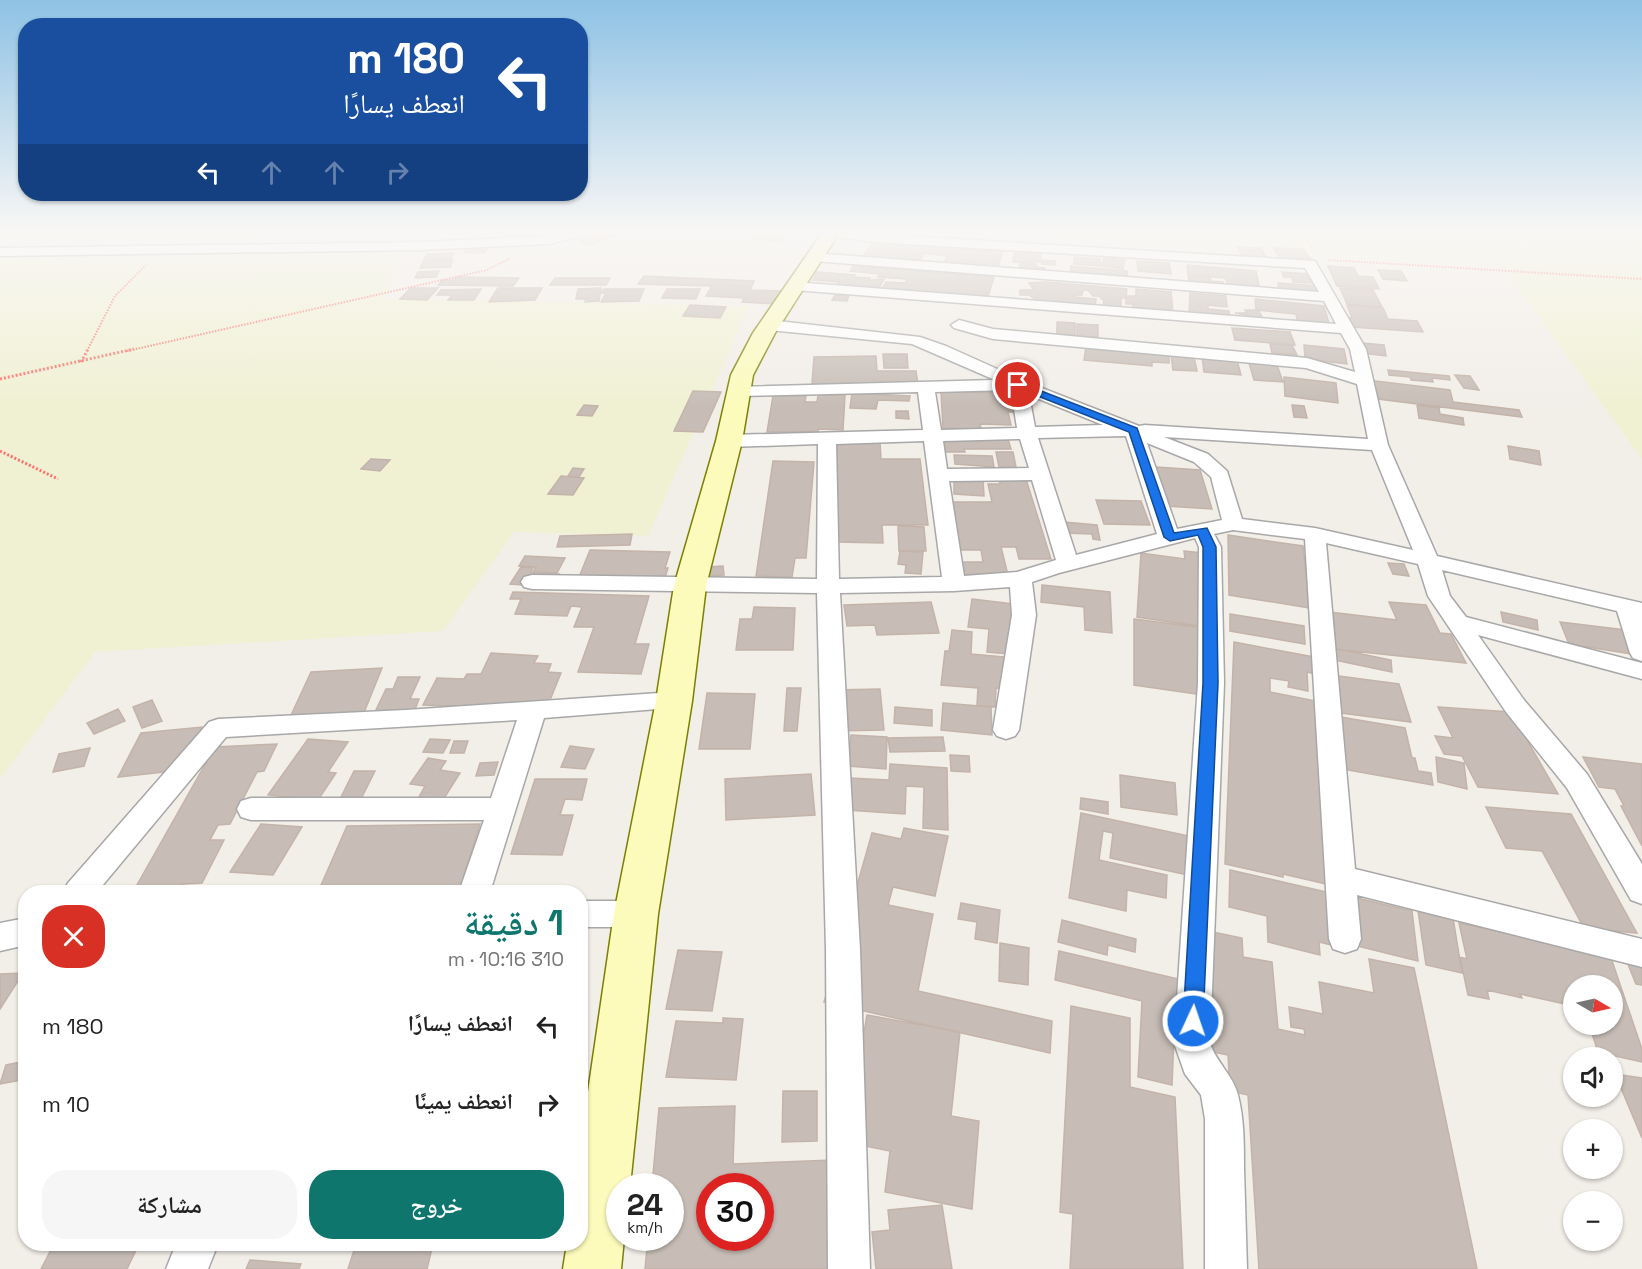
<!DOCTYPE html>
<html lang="ar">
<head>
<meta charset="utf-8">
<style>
	:root { --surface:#fff; --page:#f6f6f6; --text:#222; --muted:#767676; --accent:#0f766e }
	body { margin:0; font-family:"Space Grotesk","Noto Naskh Arabic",sans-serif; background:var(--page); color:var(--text); direction:rtl; height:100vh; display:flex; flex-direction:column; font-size:22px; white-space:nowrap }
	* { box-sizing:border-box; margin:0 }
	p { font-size:20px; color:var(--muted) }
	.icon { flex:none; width:33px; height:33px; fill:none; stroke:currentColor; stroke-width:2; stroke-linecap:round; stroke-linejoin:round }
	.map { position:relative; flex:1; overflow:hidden; direction:ltr }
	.details { position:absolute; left:18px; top:885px; width:570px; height:366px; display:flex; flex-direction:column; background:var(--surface); border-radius:24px; box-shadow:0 2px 4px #0004; direction:rtl }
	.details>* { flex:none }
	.banner { position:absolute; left:18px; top:18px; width:570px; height:183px; border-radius:24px; box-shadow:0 2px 4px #0004; direction:rtl; background:#1a4fa0; color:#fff; overflow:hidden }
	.needle { width:39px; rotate:99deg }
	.fabs { position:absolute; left:1563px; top:975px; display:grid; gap:12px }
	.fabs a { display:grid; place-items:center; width:60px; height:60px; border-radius:50%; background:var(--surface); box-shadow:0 2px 4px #0004; font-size:30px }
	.speed { position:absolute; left:606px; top:1173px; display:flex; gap:12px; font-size:30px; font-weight:700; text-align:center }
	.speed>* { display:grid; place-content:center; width:78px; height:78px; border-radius:50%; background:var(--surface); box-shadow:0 2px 4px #0004; line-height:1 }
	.speed small { font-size:15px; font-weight:400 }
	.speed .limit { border:9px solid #d22; background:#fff; color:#111 }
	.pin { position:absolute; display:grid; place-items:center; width:51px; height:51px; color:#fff; margin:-26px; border:3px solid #fff; border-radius:50%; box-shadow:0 2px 6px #0007 }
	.me { position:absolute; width:66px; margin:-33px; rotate:3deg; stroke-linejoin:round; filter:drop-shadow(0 0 4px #0008) }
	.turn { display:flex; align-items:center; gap:21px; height:126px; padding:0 24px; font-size:27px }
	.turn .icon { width:78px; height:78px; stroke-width:2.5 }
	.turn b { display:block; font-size:42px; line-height:51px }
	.lanes { display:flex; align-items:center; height:57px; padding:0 24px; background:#0003; justify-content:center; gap:30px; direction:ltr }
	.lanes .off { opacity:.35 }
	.round { display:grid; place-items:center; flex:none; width:63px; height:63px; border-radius:24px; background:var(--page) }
	.headline { display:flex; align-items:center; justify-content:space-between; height:102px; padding:0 24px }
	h1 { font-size:36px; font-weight:600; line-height:45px; color:var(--accent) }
	.cta { display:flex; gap:12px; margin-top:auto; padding:12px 24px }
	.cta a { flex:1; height:69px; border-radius:24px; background:var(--accent); color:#fff; font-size:24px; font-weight:600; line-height:69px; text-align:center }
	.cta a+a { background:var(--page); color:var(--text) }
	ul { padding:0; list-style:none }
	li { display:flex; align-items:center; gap:18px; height:78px; padding:0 24px }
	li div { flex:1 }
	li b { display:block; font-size:22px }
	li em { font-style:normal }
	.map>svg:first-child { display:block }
	.farmland { fill:#f0f1d3 }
	.building { fill:#c7bdb6; stroke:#c4b3a9; stroke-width:1.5; fill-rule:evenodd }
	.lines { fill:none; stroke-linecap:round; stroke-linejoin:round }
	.minor-casing { stroke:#a8a8a8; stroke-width:3 }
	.secondary-casing { stroke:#7a8001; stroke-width:3 }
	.path-far1 { stroke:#ff716b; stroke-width:2; stroke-dasharray:1.5 1.5; stroke-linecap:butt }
	.path { stroke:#ff716b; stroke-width:3; stroke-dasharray:2 2; stroke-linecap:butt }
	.minor { fill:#fff; fill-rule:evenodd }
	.secondary { fill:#fcfbbb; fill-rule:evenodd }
	.route { fill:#1a73e8; stroke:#114b97; stroke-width:1.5 }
</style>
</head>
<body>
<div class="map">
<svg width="1642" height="1269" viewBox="0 0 1642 1269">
	<rect width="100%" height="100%" fill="#f2eee8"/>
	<path class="farmland" d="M0,230H424L396,236L0,237Z
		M989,230H1642V459L1503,268Z
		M401,247L386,299L749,306L648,536L514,532L443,631L95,652L0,779V248Z"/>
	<path class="building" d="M474,230H505L500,234L470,233Z
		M514,230H544L535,238L507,236Z
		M605,230H626L631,231L605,240L588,236Z
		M702,230H738L735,234L724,235L698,233Z
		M759,230L787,232L781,241L752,239Z
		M589,238L602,241L590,245L580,242Z
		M873,241L1003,251L997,270L943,265L947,256L908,252L923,255L918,264L861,260Z
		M469,247H489L484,253H464Z
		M1237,247L1261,248L1270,263L1246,262Z
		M1273,248L1303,249L1313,262L1282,261Z
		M1014,252L1041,253V260L1055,261V265L1042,264V262H1013Z
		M454,253L451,259L428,261L453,260L450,267L420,268L427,254Z
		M1074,257L1100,259V266L1074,264Z
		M1104,258L1125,260L1123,269L1101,266Z
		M1137,261L1169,263L1171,274L1138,271Z
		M1020,263L1036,264V267L1045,268V274L1019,272Z
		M1187,265L1256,271L1260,290L1230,287L1225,278L1188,275Z
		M853,266L994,277L988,297L882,289L886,282L905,283L907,279L878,277L880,274L850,271Z
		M1071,266L1127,271V281L1070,276Z
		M1328,266L1354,268L1358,276L1373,277L1379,289L1337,286Z
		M1378,270L1401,271L1407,281L1383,279Z
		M439,271L436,277L415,278L418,272Z
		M817,272L855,275L854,277L870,278L869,280L884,279L879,288L837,285L839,282L813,280Z
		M1282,272L1308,274L1312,283L1293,282L1292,277H1284Z
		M1188,275L1210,277L1211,281L1223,282L1225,287L1190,285Z
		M644,276L754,281L750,290L782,291L776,304L742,302L744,298L706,296L712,286L638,284Z
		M456,277L519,278L513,286L438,285L443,280H454Z
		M555,278H610L606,285H550Z
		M1046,282L1127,289L1126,298H1121V307L1103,306L1104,301L1099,296H1093L1088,290H1083L1082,295H1073L1075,297L1096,299L1095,307L1039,302L1029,295H1020V290H1034L1029,283Z
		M1278,283L1320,286L1324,298L1289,295L1288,289H1279Z
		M411,288H438L427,300L400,299Z
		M498,288H542L535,300L489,302Z
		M601,288L599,301L585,302L586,299H576L578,289Z
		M1340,288L1373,290L1382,307L1347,304Z
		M481,289L474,300H448L452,295H437L441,290Z
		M604,289H644L639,301L601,302L606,293H601Z
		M667,289H700L696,299L662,298Z
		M1136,289L1171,292L1173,313L1133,309V304H1126V296H1136Z
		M1190,293L1226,296L1227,307L1208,305V309L1229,311V318L1189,314Z
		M835,295L849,296L847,301L832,300Z
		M1255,299L1324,306L1330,327L1298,324L1296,314L1256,310Z
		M690,305L726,307L720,318L683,316Z
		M1347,305L1383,308L1388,319L1417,321L1423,332L1351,327L1347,318H1352Z
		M1245,310H1258L1264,320L1248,319L1246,315L1235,313H1247Z
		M1057,322L1075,323V336L1057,334Z
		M1077,324L1098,325V337L1077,336Z
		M1232,328L1290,332L1295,345L1235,340Z
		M1351,342L1384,345L1386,356L1353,352Z
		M1270,344L1292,345L1297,355L1272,353Z
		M1304,345L1344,349L1347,364L1305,359Z
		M1086,346L1169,354V363L1152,362V366L1084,360Z
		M883,354H907L908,368H884Z
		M1171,355L1194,357L1197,371L1173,370Z
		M876,356L877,371H916L918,385L812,384L814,357Z
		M1202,357L1237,360L1241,375L1204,372Z
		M1249,363L1277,365L1283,382L1254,380Z
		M1388,370L1449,376L1450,380L1432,378L1433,382L1411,380L1410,377L1389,375Z
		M1455,375L1470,376L1479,390L1464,388Z
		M1284,377L1336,383L1338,403L1285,396Z
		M1367,380L1450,390L1453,402L1519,410L1522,417L1370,398Z
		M693,391L721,392L703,432L674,431Z
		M941,392L1011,393L1014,412H1008L1011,425L980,424L981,429L943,428Z
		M852,393L910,396L909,401L878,400L876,409L850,408Z
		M818,395H845L843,430L818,429V432H767L773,396H806L805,402H817Z
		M584,405L598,406L592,416L577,415Z
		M1292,405L1304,406L1307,418L1294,417Z
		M1417,405L1439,408L1440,414L1463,418L1464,425L1419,418Z
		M896,411H908L909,419L896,418Z
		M1007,436L1011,449H964L965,452H939L937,438Z
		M837,442H880L881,459H920L928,525H882L883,543L837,542Z
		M1508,446L1539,451L1541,465L1510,459Z
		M996,452H1013L1016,467H999Z
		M954,455L992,456L994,467L955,464Z
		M371,459L390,460L380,471L361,469Z
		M773,461L814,462L806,558H795L792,577L756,576Z
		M1156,467L1200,470L1212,509L1165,506Z
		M573,468L584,469L579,477L568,476Z
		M561,476L584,478L573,495L548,494Z
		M998,476H1025L1051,559H1019L1016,547H1001L1008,575H959L956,562H983L981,550H956L948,502H992L988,484H1000Z
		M954,478L983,479L984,496L954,494Z
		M1096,500L1141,501L1150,525L1104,524Z
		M1064,522L1097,525L1100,540L1093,539L1092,534L1064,533Z
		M898,526L924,527L926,551H899Z
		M632,534L630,545L557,547L560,536Z
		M1228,535L1303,546L1310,608L1229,595Z
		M590,550L670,552L665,568H668L661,590L575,587Z
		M900,551L923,552L921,574L905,573L906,565L898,564Z
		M1184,551L1203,553L1205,627L1137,617L1141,553L1185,559Z
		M525,556L565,558L557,573L533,572L536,567L519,566Z
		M1388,563L1404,564L1409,576L1393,574Z
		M723,566L724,575L708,576V567Z
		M521,567L533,568L531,572L559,574L552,587L510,584Z
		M1042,585L1110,592L1112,633L1085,630L1084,607L1041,602Z
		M513,592L649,596L635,644H649L641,674L578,672L594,627H574L582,607L571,606L567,616L515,614L521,599H510Z
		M972,599L1013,604L1009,654L987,652L989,629L968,627Z
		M931,602L939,633L877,635L875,625L847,626L844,605Z
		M1389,602L1426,605L1440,633L1451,634L1466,663L1334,649L1320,611L1397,620Z
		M754,607L795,608L793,650H736L740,619H752Z
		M1501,612L1537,620L1538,630L1503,622Z
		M1230,614L1304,626L1305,644L1230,631Z
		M1134,619L1205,628L1211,696L1134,685Z
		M1560,622L1626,630L1638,655L1569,644Z
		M952,630L972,632L971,654L1015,658L1014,690L996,688L995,707L977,705L978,688L941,685L945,651H949Z
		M1234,642L1319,658L1320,675L1307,672L1308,691L1288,687L1289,681L1270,678V692L1316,701L1326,884L1283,874V877L1225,864Z
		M1333,648L1391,660L1392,672L1334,660Z
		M491,653L538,656L534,663L551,664L548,672L561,673L546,710L423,705L437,678L464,679L467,674H481Z
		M382,668L361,720L287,724L311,672Z
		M1331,675L1399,684L1411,722L1341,713Z
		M398,677H420L410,699H419L414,712H375L386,689H393Z
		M787,688H801L797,731H784Z
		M880,689L884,730L836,731L834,690Z
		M707,693L755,694L750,749H699Z
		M152,700L162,721L142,728L133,707Z
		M943,703L991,707L992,735L941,730Z
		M895,707L932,710V726L894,723Z
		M1438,707L1511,712L1558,794L1478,787L1462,756L1444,754L1435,736L1453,738Z
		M118,709L125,721L94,734L87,723Z
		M1335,716L1405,728L1412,758H1415L1418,771L1431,773L1433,785L1343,769Z
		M202,727L182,770L118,777L141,733Z
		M851,735L887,737L886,769L848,766Z
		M943,737L945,751L890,752L888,738Z
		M308,739L348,742L328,772L336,773L318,800L268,795Z
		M430,739L450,740L443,753L423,752Z
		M454,741H468L464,753H450Z
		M277,744L264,771L257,772L230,824L218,825L210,840H224L202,883L183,884L179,892H133L215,747Z
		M570,746L594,749L585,769L561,767Z
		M90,748L84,766L53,772L59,754Z
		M950,755L969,756L970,772L951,771Z
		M1436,757L1464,763L1467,789L1438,782Z
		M1583,757L1642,764V846L1621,806H1624L1615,789L1599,787Z
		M428,758L446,761L440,770L460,773L443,800L419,797L425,786L410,784Z
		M498,762L494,775L476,776L480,763Z
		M890,764L947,768L948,830L923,828L924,787L906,786L905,814L847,810L850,778L889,780Z
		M354,771H375L362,797H341Z
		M811,774L815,815L726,820L725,779Z
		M1120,775L1175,783L1177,815L1121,807Z
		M535,779H587L582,800L565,799L560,815H573L562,855L511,854Z
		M1081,798L1108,802V814L1080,809Z
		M1486,807L1571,814L1637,933L1584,928L1542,851L1506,848Z
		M1081,813L1189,836L1188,875L1110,858L1113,833L1103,831L1099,860L1167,875L1166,898L1127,890L1126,911L1069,898Z
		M261,824L302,827L273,875L230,872Z
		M480,824L459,892H318L347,826Z
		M904,828L948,836L935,896L893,887L888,905L933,914L918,991L1052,1021L1050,1053L824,1002L872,833L901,839Z
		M1230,870L1331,893L1336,946L1319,942L1320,955L1268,942L1267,916L1229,907Z
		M1353,897L1412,911L1418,961L1357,946Z
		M961,903L1000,910L997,943L975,939L977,922L958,919Z
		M1418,911L1453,918L1462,973L1426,965Z
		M1062,920L1136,939L1135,952L1108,945L1107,955L1058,942Z
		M1459,923L1610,955L1642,1049V1062L1598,1052L1589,1024H1612V986H1574V1006L1520,994L1522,998L1487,990L1489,999L1468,995L1460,957L1467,959Z
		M1208,931L1242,938L1243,957L1272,962L1278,1029L1305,1035L1304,1029L1291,1027L1289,1007L1323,1014L1319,982L1374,993L1369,959L1414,968L1477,1269H1259L1248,1095L1230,1091L1228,1055L1213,1052L1186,1040L1212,1045Z
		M1000,943L1029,948L1028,985L999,981Z
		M678,950L722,952L712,1011L666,1009Z
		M1059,951L1187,981L1186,1039L1174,1036L1172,1085L1138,1077L1142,1001L1055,980Z
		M1625,957L1642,960V985L1636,984Z
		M23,973L0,1009V974Z
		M1071,1006L1130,1018V1087L1175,1097L1183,1269H1070L1073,1214L1060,1212Z
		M867,1015L960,1032L951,1116L979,1121L972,1209L885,1192L890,1151L845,1142Z
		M723,1018L743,1019L736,1080L666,1077L676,1021L723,1023Z
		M26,1061L21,1080L0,1084L6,1065Z
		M1615,1074L1642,1078V1138Z
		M783,1091H817V1141L782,1142Z
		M735,1106L733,1164L833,1160L838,1269H645L648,1238H670V1186H652L659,1108ZM710,1186H760V1238H710Z
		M942,1205L952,1269H876L872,1232L890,1230L888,1210Z
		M54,1244H139L127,1269H41Z
		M356,1244H433L427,1269H348Z
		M250,1260L301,1264L299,1269H246Z"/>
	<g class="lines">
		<defs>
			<path id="minor" d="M575,230H594L592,233L550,244L421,250L0,256V248L421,242L550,236Z
				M811,230H841L873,234L1315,261L1366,349L1388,445L1437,556L1642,603V661L1633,658L1630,653L1617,611L1442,570L1450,596L1466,617L1642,663V679L1478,635L1524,700L1587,774L1642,864V904L1631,900L1567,788L1506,712L1428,596L1418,564L1326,543L1355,869L1642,939V967L1357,895L1361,939L1357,949L1345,953L1333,949L1329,939L1305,539L1233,530L1214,534L1221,547L1224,683L1210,1043C1216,1062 1233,1075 1238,1095C1244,1119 1244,1143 1244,1168C1245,1202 1246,1235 1247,1269H1205V1119L1201,1095L1185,1074L1174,1043L1198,683L1199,547L1195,538L1059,573L1032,582L1036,615L1019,730L1015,736L1006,739L997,736L993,730L1012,615L1010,587L954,591L840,593L860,950L870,1269H828L826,950L817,593L532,589L524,587L521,582L524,577L532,575L817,579L818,444L729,447L722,445L720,441L722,437L729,435L923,430L918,392L738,396L732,395L729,391L732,387L995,380L912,344L769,330L761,325L764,322L769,320L920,337L946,346L1024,381L1139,426L1145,425L1368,439L1357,384L1306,368L993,339L954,328L951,325L959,320L993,329L1307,358L1355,372L1350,349L1341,333L794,290L787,286L794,282L1336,324L1324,301L814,261L807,257L814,253L1319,292L1305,268L873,242L817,234ZM1011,390L1017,428L941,430L935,392ZM1029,395L1103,425L1035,427ZM1126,436L1157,534L1076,555L1038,438ZM1164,437L1372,450L1413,550L1315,528L1242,519L1227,471L1208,454ZM1020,439L1029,468L947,469L943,441ZM924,441L942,577L839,579L836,444ZM1147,443L1194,462L1211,477L1222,520L1177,529ZM1032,480L1056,560L1017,572L964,576L949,481Z
				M674,692L683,695L687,701L683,707L544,718L490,892H459L484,820H251L241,817L237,809L241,801L251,798H491L517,720L226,737L97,892H63L68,883L209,722L218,719L406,710Z
				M580,901H636L647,905L652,914L647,923L636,927H580Z
				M26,918V945L0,951V923Z
				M176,1244H218L208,1269H166Z"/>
			<path id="secondary" d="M824,230H841L775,333L753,375L742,441L706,586L692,701L658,914L630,1186H620V1238H624L621,1269H563L567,1244H580V1147L614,914L656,701L674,586L716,441L731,375L753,333Z"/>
		</defs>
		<use href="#minor" class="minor-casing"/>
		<use href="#secondary" class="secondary-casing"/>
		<path class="path-far1" d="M1211,230L1220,244
			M1303,230L1312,249
			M1328,260L1642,279
			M87,351L115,296L146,265
			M127,351L487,270L511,258"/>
		<path class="path" d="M81,362L88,349
			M0,379L134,349
			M0,451L58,479"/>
		<use href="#minor" class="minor"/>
		<use href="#secondary" class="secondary"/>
	</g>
	<linearGradient id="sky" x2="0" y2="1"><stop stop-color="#8ec2e5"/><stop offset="0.57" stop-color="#f9f7f5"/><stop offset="1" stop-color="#f9f7f5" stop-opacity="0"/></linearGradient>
	<rect width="1642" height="407" fill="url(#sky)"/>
	<path class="route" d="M1018,382L1137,428L1174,533L1207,528L1216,547L1218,683L1203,1021L1200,1027L1193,1030L1186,1027L1183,1021L1203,683V547L1198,535L1170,541L1164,537L1129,432L1015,387V383Z"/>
</svg>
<div class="fabs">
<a><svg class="needle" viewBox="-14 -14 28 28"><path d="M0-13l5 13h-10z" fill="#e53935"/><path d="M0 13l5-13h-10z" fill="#767676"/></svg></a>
<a><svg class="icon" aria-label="sound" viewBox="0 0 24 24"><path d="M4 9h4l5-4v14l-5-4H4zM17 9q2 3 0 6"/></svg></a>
<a>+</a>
<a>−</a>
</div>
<div class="speed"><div>24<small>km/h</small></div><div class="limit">30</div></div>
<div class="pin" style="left:1018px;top:385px;background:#d93025"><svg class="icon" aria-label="arrive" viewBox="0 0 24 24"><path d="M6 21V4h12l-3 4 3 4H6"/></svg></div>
<svg class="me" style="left:1193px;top:1021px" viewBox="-20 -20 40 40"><circle r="17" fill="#1a73e8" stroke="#fff" stroke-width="3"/><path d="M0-11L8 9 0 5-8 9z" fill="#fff"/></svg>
<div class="banner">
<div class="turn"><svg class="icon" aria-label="left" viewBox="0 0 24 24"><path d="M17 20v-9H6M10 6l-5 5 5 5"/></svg><div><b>180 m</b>انعطف يسارًا</div></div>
<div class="lanes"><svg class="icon" aria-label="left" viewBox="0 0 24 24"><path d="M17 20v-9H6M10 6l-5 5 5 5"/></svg><svg class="icon off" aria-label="ahead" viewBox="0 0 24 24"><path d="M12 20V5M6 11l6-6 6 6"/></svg><svg class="icon off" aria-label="ahead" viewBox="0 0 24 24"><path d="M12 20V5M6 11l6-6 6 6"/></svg><svg class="icon off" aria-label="right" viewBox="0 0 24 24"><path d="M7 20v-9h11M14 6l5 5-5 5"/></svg></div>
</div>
<section class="details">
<div class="headline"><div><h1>1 دقيقة</h1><p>310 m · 10:16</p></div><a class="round" style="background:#d93025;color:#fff"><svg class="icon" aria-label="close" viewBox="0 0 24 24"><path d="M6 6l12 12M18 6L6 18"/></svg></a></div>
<ul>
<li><svg class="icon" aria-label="left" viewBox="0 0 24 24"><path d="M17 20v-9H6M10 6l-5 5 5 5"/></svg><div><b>انعطف يسارًا</b></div><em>180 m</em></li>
<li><svg class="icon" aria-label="right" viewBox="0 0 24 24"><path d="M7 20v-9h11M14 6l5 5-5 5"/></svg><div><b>انعطف يمينًا</b></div><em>10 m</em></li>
</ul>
<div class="cta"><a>خروج</a><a>مشاركة</a></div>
</section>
</div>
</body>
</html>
